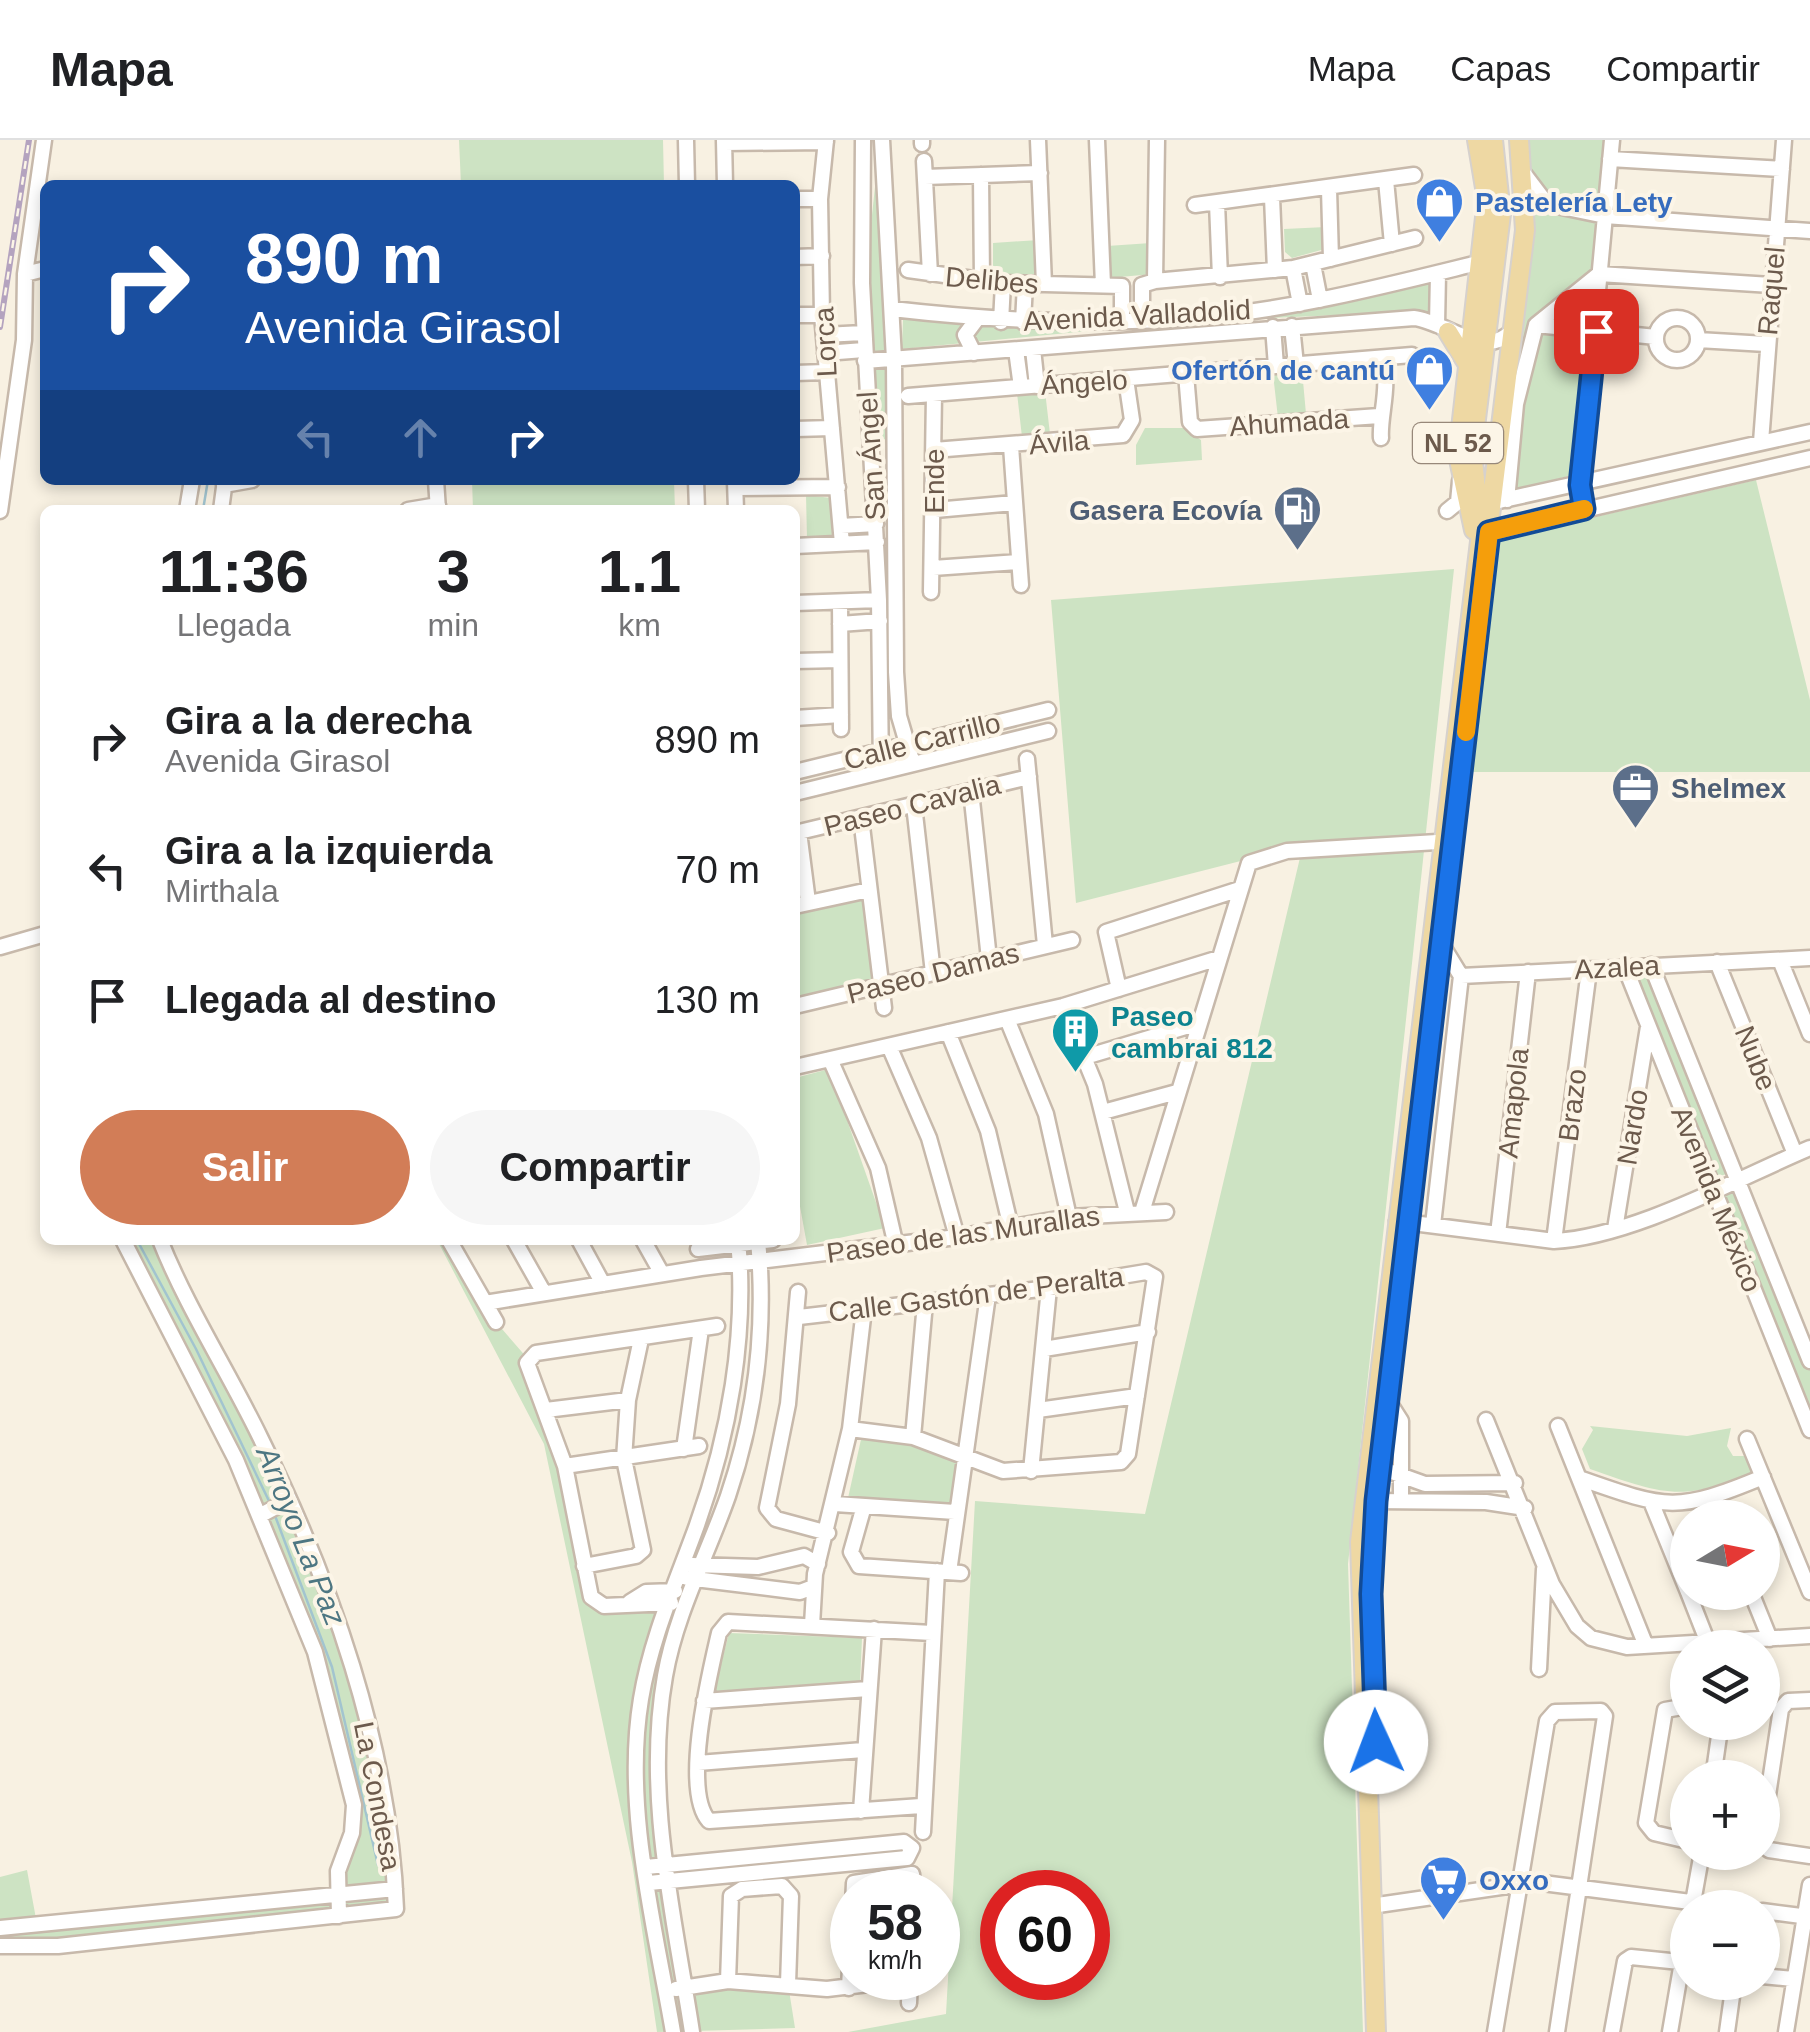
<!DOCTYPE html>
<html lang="es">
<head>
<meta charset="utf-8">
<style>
	:root { --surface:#fff; --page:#f6f6f6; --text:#202124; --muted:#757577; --line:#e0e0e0; --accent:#d27d57 }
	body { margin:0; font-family:Helvetica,sans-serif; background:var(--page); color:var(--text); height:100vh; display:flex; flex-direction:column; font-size:38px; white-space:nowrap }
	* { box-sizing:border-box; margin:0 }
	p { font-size:32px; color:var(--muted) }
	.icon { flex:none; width:55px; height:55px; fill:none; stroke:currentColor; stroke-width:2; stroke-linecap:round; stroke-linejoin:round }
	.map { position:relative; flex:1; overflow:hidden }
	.panel { position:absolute; left:40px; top:365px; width:760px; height:740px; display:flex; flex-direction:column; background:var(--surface); border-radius:15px; box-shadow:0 5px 15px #0003 }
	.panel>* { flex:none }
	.hud { position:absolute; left:40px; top:40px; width:760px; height:305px; border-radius:15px; box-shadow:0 5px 15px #0003; background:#1a4fa0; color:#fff; overflow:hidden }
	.needle { width:65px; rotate:80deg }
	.tools { position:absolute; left:1670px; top:1360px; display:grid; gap:20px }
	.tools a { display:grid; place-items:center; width:110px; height:110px; border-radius:50%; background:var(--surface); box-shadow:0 5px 15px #0003; font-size:50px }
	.speed { position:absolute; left:830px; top:1730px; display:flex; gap:20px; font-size:50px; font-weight:700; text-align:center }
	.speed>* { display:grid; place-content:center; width:130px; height:130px; border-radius:50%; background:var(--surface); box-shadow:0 5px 15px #0003; line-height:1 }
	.speed small { font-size:25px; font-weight:400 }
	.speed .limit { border:15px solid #d22; background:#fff; color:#111 }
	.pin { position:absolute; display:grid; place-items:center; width:85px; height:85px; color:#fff; margin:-42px; border-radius:20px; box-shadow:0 5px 15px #0006 }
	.me { position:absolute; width:110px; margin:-55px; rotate:358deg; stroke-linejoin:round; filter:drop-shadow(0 0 8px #0008) }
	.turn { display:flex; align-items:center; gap:35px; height:210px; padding:0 40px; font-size:45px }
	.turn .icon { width:130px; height:130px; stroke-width:2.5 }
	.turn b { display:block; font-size:70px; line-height:85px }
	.lanes { display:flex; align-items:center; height:95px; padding:0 40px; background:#0003; justify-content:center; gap:50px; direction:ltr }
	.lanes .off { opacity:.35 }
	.eta { display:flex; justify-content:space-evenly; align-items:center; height:170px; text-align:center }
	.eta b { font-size:60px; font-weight:800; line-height:70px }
	.button { display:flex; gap:20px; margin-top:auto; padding:20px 40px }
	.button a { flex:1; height:115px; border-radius:60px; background:var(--accent); color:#fff; font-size:40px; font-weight:800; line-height:115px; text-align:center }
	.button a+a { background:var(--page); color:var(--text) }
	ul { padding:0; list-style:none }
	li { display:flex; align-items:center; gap:30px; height:130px; padding:0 40px }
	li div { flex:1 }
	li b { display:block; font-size:38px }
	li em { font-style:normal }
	header { display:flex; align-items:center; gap:60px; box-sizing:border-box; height:140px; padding:0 50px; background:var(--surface); border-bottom:2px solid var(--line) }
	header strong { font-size:48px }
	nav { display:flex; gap:55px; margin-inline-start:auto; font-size:35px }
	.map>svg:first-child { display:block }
	.green { fill:#cde3c3; fill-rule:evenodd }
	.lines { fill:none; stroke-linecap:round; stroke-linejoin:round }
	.stream { stroke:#a2c4cf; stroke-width:2.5 }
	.minor-casing { stroke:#c7b9ab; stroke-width:19 }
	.major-casing { stroke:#d6d1cd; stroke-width:22 }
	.minor { stroke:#fff; stroke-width:14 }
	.major { stroke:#eed8a3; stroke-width:18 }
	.rail-casing { stroke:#b4a3bf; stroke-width:6 }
	.rail { stroke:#fcf5e7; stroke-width:2.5; stroke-dasharray:8; stroke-linecap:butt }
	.route-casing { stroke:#114b97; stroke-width:25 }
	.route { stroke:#1a73e8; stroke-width:18 }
	.slow { stroke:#f59e0b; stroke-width:18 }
	.labels { text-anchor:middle; stroke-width:8; stroke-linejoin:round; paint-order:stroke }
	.shield { fill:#fcf5e7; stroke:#97887a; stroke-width:2.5 }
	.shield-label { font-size:25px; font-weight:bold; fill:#6c5a4c }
	.shop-label { font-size:28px; font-weight:bold; fill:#366cbe; stroke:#fcf5e7; text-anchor:start }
	.street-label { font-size:28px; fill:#6c5a4c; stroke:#fcf5e7 }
	.service-label { font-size:28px; font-weight:bold; fill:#4e5e75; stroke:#fcf5e7; text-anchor:end }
	.culture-label { font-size:28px; font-weight:bold; fill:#0d838f; stroke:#fcf5e7; text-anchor:start }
	.water-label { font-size:30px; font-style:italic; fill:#4d7682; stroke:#fcf5e7 }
</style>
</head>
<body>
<header>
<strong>Mapa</strong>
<nav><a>Mapa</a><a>Capas</a><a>Compartir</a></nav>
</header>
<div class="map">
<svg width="1810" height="1892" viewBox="0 0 1810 1892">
	<rect width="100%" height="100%" fill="#f8f1e2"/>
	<path class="green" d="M459,0H663L664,45H461Z
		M1524,0H1609L1576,334L1499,354L1535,74Z
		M875,47L883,51L889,297L883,300L878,298L864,150Z
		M1326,87L1325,109L1292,118L1285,112L1284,89Z
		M1039,100L1040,134H993V103Z
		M1151,103L1153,134L1109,138L1107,106Z
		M1436,140L1433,171L1246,179Z
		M903,179L1088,191L902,209Z
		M1302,230L1306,274L1278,278L1273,234Z
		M1045,251L1050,294L1022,297L1017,253Z
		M1145,288H1183L1201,300L1202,320L1136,325V305Z
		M472,340H674L675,370H473Z
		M1756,340L1810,560V632H1467L1495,400Z
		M806,355L831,358L832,398L807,399Z
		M1454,429L1348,1424L1363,1892H848L946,1874L975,1361L1145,1374L1303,705L1076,763L1051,460ZM1002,1752H1088V1838H1002Z
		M865,754L874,844L795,862V769Z
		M1646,833L1729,1033L1712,1039L1629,834Z
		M829,929L885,1088L807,1105L795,1039V938Z
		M1736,1051L1810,1229V1280L1719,1058Z
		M123,1100H160L247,1271L335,1477L393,1704L396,1769L0,1806V1737L27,1730L37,1784L337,1755L355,1678L298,1463Z
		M437,1100H449L496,1182L528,1219L546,1270L591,1457L645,1466L687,1461L658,1588L667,1725L647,1727L649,1743L669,1741L685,1848L788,1844L795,1888L657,1892L632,1722L544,1304Z
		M1590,1286L1687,1296L1731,1288L1727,1306L1733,1316H1750L1759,1330C1684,1363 1664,1355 1590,1329L1582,1309L1593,1290Z
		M862,1295L912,1302L963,1323L952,1363L848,1358Z
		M729,1493L862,1498L860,1544L713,1556Z"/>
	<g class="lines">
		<path class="stream" d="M203,370L208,340
			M137,1100L196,1209L269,1361
			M274,1373L332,1527L378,1725"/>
		<defs>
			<path id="minor" d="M686,0L687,45
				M724,0L725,45
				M826,0L820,59L822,175L842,404
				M863,0L862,143L879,460L881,632
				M882,0L894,219L896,532L899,576L913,624
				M922,0V4
				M1038,0L1044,144
				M1097,0L1103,145
				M724,3L826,2
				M1610,19L1782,29
				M924,21L930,134
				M981,35L982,141
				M1525,35L1547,64L1605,76L1810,91
				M925,37L1040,33
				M1386,40L1392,104
				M1329,49L1331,119
				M1272,57L1275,130
				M795,59H820
				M1217,63L1220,137
				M1195,65L1414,35
				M795,117L822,116
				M1313,124L1320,160
				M1293,128L1300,164
				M908,130L1003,143L1122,146V181
				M25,134L45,129
				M1155,141L1157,0
				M892,169C996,181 1099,186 1203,177C1296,169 1388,145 1478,123
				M795,175H822
				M1656 199a21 21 0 1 1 42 0a21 21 0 1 1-42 0Z
				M1142,181V145L1155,141L1293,128L1415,98
				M1001,182L1003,143
				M1023,182L1025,144
				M1437,185L1438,133
				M1536,185L1656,197
				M1292,186L1296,225
				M1273,187L1276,226
				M824,195L863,193
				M1698,200L1766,204
				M1033,209L1037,246
				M1016,210L1021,247
				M825,213L864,210
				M974,213L965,195L977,179
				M1379,220C1393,237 1379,276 1381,298
				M865,221L1414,178C1445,181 1483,220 1511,192
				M795,233L826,232
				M1186,234L1190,282L1197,289L1379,276
				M908,256L1412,215
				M795,289L832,288
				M1761,302L1784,0
				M1011,306L1021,445
				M934,310L1123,295L1132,280L1126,239
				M436,340L438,370
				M696,340L697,370
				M735,341L736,370
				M224,345L252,340
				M736,348L838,347
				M1507,360L1516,264L1536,185L1599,134L1771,145
				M1499,361L1810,292
				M1584,369L1580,345L1612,0
				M187,370L192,340
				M221,370L225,340
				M408,370L438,365
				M935,370L1014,363
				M0,371L24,200L25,134L44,0
				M1447,371L1458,362L1460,341
				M841,386L876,384
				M1489,392L1810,318
				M795,406L877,402
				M933,428L1019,422
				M931,452L934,254
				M840,462L841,589
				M795,463L879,460
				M840,484L880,481
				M795,521L840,520
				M795,578L841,575
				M1027,619L1045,805
				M795,632L1048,570
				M971,651L989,819
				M795,653L1048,591
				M914,665L933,833
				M861,678L884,868
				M799,692L808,762
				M795,693L1029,637
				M795,766L869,750
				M1442,805L1461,836L1810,818
				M0,807L45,794
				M1780,820L1810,894
				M1717,822L1795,1014
				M1651,825L1810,1221
				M1625,827L1810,1290
				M1119,849L1106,792L1240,749
				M795,866L1072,800
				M1063,866L1095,944L1127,1072
				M1007,879L1046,974L1069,1077
				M948,892L988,991L1011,1088
				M889,906L929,998L957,1097
				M1085,917L1199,883
				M830,919L878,1028L896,1106
				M795,927L1063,866L1219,818
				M1103,972L1177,952
				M1142,1072L1249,723L1287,711L1454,701
				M1397,1081L1554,1101C1633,1097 1736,1039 1810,1008
				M1433,1085L1461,836
				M1615,1089L1648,887
				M1498,1094L1528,832
				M123,1100L236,1320L315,1512L354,1665L352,1693L338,1731L339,1776
				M449,1100L496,1182
				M514,1100L544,1153
				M579,1100L603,1144
				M643,1100L662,1134
				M1554,1101L1589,830
				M698,1109L773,1100
				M798,1152L788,1264L767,1368L776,1379L828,1393
				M485,1163L701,1128L957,1097L1069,1077L1166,1072
				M799,1177L1049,1148L1146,1132L1155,1137L1128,1314L1121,1322L1003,1331L913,1297L850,1289
				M1044,1209L1148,1192
				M1387,1259L1401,1281V1361
				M546,1270L628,1260
				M1038,1270L1137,1256
				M1486,1280L1552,1444L1577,1486L1591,1498L1627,1507L1810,1496
				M1558,1286L1646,1506
				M913,1297L925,1163
				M1747,1299L1810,1452
				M684,1309L701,1189
				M565,1326L699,1306
				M1375,1326L1425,1344L1515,1343
				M1031,1331L1049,1148
				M1579,1338C1667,1369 1676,1373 1763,1337
				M1714,1357L1722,1378
				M1372,1361L1486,1362L1525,1368
				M835,1364L955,1372
				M1652,1364L1688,1452
				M864,1366L851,1412L859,1426L961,1433
				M261,1375L289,1360
				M692,1425L758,1427L804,1416L818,1424
				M584,1426L636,1416L643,1410L624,1319L628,1260L641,1199
				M949,1432L988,1155
				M687,1438L800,1452L813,1447
				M1688,1452L1708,1503
				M1751,1452L1770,1499
				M630,1462L646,1452L675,1451
				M671,1463L604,1466L591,1457L565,1326L527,1223L536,1213L717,1186
				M812,1485L815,1434L850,1289L864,1169
				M1539,1529L1544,1429
				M704,1561L868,1549
				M1688,1566L1665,1570L1646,1683L1654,1693L1688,1701
				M698,1623L863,1610
				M1713,1638L1721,1582
				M921,1666L709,1681C681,1650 710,1532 719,1493L728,1482L932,1493
				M861,1671L874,1489
				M923,1692L937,1431
				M1762,1695L1781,1569L1788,1561L1810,1560
				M1762,1704L1769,1710L1810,1716
				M646,1727L904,1702L912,1708L907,1718L649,1743
				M1371,1766L1535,1742L1737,1768
				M1692,1768L1702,1712
				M1762,1771L1809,1777
				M0,1788L395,1749
				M0,1806H58L396,1769C390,1608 331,1441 260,1297C228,1231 187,1168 160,1100
				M1762,1836L1793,1839
				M728,1841L731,1756L742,1749L782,1746L791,1756L788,1844
				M849,1848L854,1743L912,1734L914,1752
				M676,1849L728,1841L827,1849L910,1839
				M909,1863L910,1838
				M673,1892C655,1786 623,1667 641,1559C651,1498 676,1443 697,1385C729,1296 747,1195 738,1100
				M692,1892C674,1775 644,1654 665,1536C676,1473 707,1416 728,1356C756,1274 766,1186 758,1100
				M1495,1892L1547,1581L1555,1572L1601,1571L1605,1576L1557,1892
				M1612,1892L1625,1821L1631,1817L1680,1822
				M1670,1892L1688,1787
				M1727,1892L1734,1842
				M1786,1892L1810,1745"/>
			<path id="major" d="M1448,192L1467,223
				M1489,384L1525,90L1519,0
				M1474,390L1458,315L1487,60L1477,0
				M1372,1432L1386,1268
				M1376,1892L1360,1402L1481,393L1472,312L1501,74L1493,0"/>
		</defs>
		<use href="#minor" class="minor-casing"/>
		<use href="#major" class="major-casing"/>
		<use href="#minor" class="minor"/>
		<use href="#major" class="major"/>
		<defs>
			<path id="rail" d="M0,187L29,0"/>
		</defs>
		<use href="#rail" class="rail-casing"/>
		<use href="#rail" class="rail"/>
	</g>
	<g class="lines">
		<defs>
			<path id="route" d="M1376,1602L1371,1454L1376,1361L1489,392L1584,369L1580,345L1596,191"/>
		</defs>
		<use href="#route" class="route-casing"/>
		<use href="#route" class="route"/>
		<path class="slow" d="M1466,592L1489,392L1584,369"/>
	</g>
	<defs>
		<symbol id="shop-pin" viewBox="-11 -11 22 30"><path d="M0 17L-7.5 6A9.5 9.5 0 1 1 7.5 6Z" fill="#3f7fe0" stroke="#fcf5e7"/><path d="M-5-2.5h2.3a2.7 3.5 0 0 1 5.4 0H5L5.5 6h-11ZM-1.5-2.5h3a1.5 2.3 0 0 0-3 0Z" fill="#fff"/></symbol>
		<symbol id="fuel-pin" viewBox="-11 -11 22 30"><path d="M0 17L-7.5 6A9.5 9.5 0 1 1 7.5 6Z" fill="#5c6f8a" stroke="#fcf5e7"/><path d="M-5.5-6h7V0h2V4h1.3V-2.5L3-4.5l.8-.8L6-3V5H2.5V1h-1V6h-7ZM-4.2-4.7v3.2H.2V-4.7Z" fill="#fff"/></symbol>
		<symbol id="office-pin" viewBox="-11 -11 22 30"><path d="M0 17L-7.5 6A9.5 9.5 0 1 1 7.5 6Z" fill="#5c6f8a" stroke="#fcf5e7"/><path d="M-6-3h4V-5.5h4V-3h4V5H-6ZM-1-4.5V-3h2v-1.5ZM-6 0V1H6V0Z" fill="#fff"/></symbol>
		<symbol id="building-pin" viewBox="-11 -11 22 30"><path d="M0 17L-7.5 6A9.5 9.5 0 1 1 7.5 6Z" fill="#0f9aa8" stroke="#fcf5e7"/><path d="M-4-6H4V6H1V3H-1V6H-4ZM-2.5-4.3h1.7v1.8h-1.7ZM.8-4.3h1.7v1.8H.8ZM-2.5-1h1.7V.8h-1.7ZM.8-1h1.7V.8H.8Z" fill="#fff"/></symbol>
		<symbol id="supermarket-pin" viewBox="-11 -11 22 30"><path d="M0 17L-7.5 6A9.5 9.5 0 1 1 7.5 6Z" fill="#3f7fe0" stroke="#fcf5e7"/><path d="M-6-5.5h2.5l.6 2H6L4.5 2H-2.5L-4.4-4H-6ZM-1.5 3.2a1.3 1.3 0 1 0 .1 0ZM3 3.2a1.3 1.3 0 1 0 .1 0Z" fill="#fff"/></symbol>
	</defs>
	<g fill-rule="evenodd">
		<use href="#shop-pin" x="1412" y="34" width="55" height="75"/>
		<use href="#shop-pin" x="1402" y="202" width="55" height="75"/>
		<use href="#fuel-pin" x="1270" y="342" width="55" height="75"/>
		<use href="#office-pin" x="1608" y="620" width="55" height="75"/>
		<use href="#building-pin" x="1048" y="864" width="55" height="75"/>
		<use href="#supermarket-pin" x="1416" y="1712" width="55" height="75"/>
	</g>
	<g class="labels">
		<rect class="shield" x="1413" y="283" width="90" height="40" rx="8"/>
		<g class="shield-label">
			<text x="1458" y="312">NL 52</text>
		</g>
		<g class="shop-label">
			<text x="1475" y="72">Pastelería Lety</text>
			<text x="1395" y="240" text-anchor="end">Ofertón de cantú</text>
			<text x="1479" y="1750">Oxxo</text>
		</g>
		<g class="street-label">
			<text transform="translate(992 140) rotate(5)" y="10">Delibes</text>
			<text transform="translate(1771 151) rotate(-85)" y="10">Raquel</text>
			<text transform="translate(1137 175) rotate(-3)" y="10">Avenida Valladolid</text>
			<text transform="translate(825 202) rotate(-93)" y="10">Lorca</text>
			<text transform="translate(1084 242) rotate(-4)" y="10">Ángelo</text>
			<text transform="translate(1289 282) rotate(-4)" y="10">Ahumada</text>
			<text transform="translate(1059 302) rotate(-5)" y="10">Ávila</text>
			<text transform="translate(871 316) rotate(-94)" y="10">San Ángel</text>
			<text transform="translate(934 341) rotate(-90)" y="10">Ende</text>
			<text transform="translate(922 601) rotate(-14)" y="10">Calle Carrillo</text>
			<text transform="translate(912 665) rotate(-14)" y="10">Paseo Cavalia</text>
			<text transform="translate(1617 827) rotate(-3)" y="10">Azalea</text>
			<text transform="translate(933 833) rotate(-14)" y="10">Paseo Damas</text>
			<text transform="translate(1756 918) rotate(68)" y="10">Nube</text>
			<text transform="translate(1513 963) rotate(-84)" y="10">Amapola</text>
			<text transform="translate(1572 965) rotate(-83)" y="10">Brazo</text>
			<text transform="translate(1632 987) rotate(-81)" y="10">Nardo</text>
			<text transform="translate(1717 1059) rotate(68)" y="10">Avenida México</text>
			<text transform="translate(963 1094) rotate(-8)" y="10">Paseo de las Murallas</text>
			<text transform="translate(976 1154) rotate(-7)" y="10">Calle Gastón de Peralta</text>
			<text transform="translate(378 1656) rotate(79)" y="10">La Condesa</text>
		</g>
		<g class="service-label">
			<text x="1262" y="380">Gasera Ecovía</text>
			<text x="1671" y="658" text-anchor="start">Shelmex</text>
		</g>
		<g class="culture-label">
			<text x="1111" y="886">Paseo<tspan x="1111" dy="32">cambrai 812</tspan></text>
		</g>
		<g class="water-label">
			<text transform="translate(301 1396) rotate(68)" y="10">Arroyo La Paz</text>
		</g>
	</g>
</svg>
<div class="tools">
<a><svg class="needle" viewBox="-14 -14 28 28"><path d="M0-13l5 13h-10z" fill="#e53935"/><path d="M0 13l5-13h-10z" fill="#757577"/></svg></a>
<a><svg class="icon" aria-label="layers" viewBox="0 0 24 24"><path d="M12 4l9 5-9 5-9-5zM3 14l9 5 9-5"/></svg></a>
<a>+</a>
<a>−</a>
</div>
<div class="speed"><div>58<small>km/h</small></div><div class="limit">60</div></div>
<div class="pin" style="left:1596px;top:191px;background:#d93025"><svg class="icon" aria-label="arrive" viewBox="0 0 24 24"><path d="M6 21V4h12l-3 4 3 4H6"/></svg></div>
<svg class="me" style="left:1376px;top:1602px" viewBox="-20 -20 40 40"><circle r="19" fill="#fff"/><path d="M0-13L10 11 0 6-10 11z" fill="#1a73e8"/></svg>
<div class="hud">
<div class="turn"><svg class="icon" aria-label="right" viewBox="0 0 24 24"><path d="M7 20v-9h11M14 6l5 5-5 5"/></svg><div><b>890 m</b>Avenida Girasol</div></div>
<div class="lanes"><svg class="icon off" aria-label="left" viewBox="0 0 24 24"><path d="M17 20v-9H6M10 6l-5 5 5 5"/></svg><svg class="icon off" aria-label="ahead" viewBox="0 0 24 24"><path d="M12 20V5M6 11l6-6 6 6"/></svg><svg class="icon" aria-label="right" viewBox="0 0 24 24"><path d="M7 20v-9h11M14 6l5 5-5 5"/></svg></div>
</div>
<section class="panel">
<div class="eta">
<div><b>11:36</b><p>Llegada</p></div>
<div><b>3</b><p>min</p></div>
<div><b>1.1</b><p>km</p></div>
</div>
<ul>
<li><svg class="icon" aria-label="right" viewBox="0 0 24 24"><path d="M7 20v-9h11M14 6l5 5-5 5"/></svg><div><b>Gira a la derecha</b><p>Avenida Girasol</p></div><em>890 m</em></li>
<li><svg class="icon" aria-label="left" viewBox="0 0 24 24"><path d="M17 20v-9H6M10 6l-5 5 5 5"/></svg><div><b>Gira a la izquierda</b><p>Mirthala</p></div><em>70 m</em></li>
<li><svg class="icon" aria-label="arrive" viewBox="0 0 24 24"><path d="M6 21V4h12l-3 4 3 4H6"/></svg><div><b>Llegada al destino</b></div><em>130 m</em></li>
</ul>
<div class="button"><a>Salir</a><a>Compartir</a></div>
</section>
</div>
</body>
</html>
